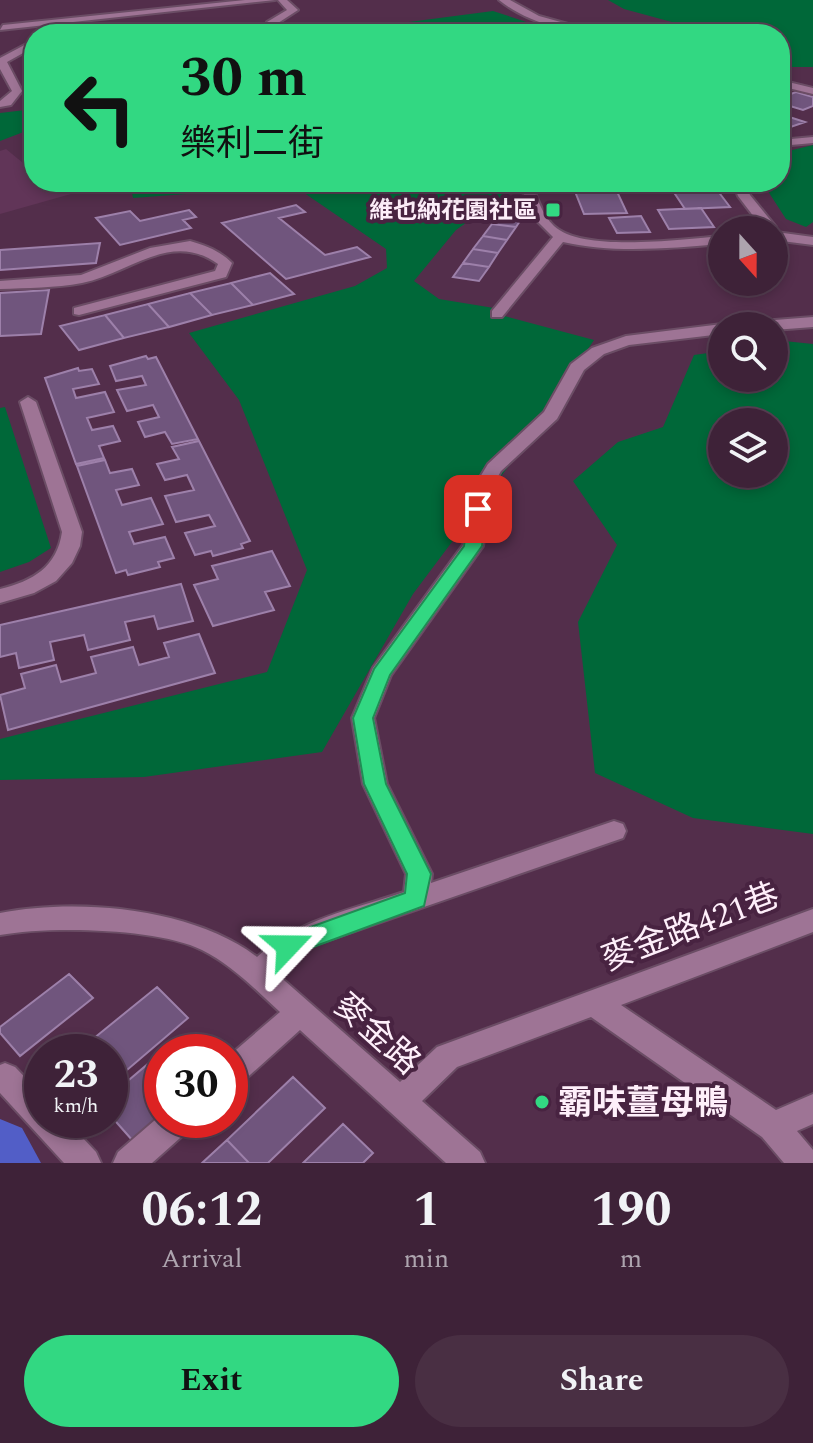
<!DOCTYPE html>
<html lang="en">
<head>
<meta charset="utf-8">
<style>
	:root { --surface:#3e2238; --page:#492f43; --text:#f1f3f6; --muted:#ada4ae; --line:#573f53; --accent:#32d882 }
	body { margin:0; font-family:Spectral,"Noto Sans TC",serif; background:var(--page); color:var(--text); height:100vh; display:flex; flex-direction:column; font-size:30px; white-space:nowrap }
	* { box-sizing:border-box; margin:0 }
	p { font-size:26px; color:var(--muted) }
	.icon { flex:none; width:44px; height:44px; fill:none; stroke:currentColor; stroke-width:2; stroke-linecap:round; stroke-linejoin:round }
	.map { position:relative; height:1163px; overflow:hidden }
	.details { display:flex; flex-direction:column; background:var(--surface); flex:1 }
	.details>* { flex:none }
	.top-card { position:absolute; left:24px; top:24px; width:766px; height:168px; border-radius:32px; box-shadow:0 4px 12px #0003,0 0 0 2px var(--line); background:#32d882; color:#111; overflow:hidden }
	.needle { width:52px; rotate:159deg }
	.tools { position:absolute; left:708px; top:216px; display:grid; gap:16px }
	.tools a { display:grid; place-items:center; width:80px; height:80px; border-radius:50%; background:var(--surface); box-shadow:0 4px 12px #0003,0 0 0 2px var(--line); font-size:40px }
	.speed { position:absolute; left:24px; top:1034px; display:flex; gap:16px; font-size:40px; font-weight:700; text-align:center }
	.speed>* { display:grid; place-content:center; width:104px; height:104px; border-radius:50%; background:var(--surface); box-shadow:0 4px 12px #0003,0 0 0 2px var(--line); line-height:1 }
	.speed small { font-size:20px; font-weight:400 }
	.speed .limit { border:12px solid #d22; background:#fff; color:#111 }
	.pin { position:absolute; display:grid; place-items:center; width:68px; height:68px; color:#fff; margin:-34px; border-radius:16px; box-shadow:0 4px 12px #0006 }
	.me { position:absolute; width:88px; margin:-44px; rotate:67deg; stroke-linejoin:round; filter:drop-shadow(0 0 6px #0008) }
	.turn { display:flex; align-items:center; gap:28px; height:168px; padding:0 24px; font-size:36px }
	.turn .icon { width:104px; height:104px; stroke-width:2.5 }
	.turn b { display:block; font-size:56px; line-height:68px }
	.eta { display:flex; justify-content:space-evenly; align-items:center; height:136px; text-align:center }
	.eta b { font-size:48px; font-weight:700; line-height:56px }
	.action { display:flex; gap:16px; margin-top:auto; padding:16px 24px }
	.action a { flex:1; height:92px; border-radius:48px; background:var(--accent); color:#111; font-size:32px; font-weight:700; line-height:92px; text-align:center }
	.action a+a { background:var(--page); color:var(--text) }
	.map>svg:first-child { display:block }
	.built { fill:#613558 }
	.green { fill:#006839; fill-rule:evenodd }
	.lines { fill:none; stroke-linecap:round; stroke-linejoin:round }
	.river { fill:#525ec7; fill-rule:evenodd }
	.building { fill:#70557d; stroke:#9d80aa; stroke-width:2 }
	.minor-casing { stroke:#6b4d65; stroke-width:4 }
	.minor { fill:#9e7495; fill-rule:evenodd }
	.route { fill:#32d882; stroke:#208c54; stroke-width:2 }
	.poi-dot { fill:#32d882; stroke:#482341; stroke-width:3 }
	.labels { text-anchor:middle; stroke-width:8; stroke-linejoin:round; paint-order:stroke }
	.far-poi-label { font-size:24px; font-weight:bold; fill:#feeffa; stroke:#482341; text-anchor:end }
	.near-street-label { font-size:34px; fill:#feeffa; stroke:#482341 }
	.near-poi-label { font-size:34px; font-weight:bold; fill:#feeffa; stroke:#482341; text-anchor:start }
</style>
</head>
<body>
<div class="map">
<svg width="813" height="1163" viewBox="0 0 813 1163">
	<rect width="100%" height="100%" fill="#532e4b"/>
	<path class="built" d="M6,149L34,172V182H56L71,194L0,214V151Z"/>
	<path class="green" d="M608,0H813V67H780V34H716L624,9Z
		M493,11L563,34H343L340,31Z
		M34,109V128L0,141V113Z
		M813,145V222L806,227L786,219L762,182H780V153Z
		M130,182H516L514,189L456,230L414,281L439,299L494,308L497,314L594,340L517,455L413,594L322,752L144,777L0,780V739L267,672L307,570L239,400L189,333L355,286L387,268L386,249L294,186L133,198Z
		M784,341L813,344V834L693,818L595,773L578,622L617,545L573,481L618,442L663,427L694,355L722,351V378H774V343ZM722,422H774V474H722Z
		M5,407L51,548L29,562L0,572V408Z"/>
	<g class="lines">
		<path class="river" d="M0,1119L22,1128L41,1163H0Z"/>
	</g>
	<path class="building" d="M796,92L813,97V106L803,110L780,103V98Z
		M780,114L805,122L782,130Z
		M667,182H711L730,207L685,209Z
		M613,183L627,213L584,214L572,184Z
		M296,205L305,212L279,218L325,255L357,247L370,257L286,279L222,223Z
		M701,208L714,227L669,229L658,210Z
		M189,210L196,217L183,220L191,228L120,245L96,218L130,211L140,221Z
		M500,211L524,215L516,227L492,224Z
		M641,216L650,232L617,233L609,218Z
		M492,224L516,227L507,240L483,236Z
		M483,236L507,240L498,253L473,249Z
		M100,243L96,263L0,270V250Z
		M473,249L498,253L489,267L463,263Z
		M463,263L489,267L479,281L453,277Z
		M270,273L294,294L253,305L231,283Z
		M231,283L253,305L212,315L190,293Z
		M49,290L41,334L0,336V293Z
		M190,293L212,315L169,327L148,304Z
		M148,304L169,327L124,338L105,315Z
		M105,315L124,338L79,350L60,326Z
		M146,356L148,359L156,357L198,439L172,444L165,432L145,437L138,422L159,417L153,405L127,411L117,390L146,385L142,376L116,381L110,366Z
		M78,368L79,371L92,369L99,384L73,389L76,398L105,392L114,412L87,418L92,430L113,426L120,441L99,446L104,458L76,464L45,378Z
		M199,441L250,541L241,544L243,548L213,556L211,551L195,555L185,533L215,526L209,515L176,522L165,496L194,490L187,475L165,480L157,464L179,459L172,447Z
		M105,460L110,473L132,469L139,485L116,490L122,505L151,498L163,524L129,532L134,544L165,537L174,558L158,562L160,567L128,575L126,570L116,573L77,466Z
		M272,551L290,586L265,592L274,610L213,626L194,585L218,579L212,566Z
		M181,584L193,621L158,629L154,616L125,622L130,640L88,650L84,635L50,642L54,660L19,668L16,653L0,657V625Z
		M199,634L215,673L8,730L0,695L25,688L21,674L56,665L61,682L96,673L91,657L133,647L139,665L169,657L164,643Z
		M69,974L93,998L20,1056L0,1033V1027Z
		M157,987L188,1018L120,1076L110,1066V1052H97L88,1043Z
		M178,1039L191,1052H162Z
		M162,1052V1116L133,1141L110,1115V1096Z
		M293,1077L325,1108L268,1163H249L227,1140Z
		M343,1124L373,1153L363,1163H303Z
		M227,1140L249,1163H202Z"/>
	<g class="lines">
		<defs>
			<path id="minor" d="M245,0H275L0,30L3,25Z
				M278,0H287L298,10L278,23L289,34H279L267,22L287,10Z
				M499,0H510L539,16L604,34C569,34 526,22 499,0Z
				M34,40V47L7,62L22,91L11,105L0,107V101L12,91L0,69V58Z
				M780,80L813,88V94L780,86Z
				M813,137V143L780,146V140Z
				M518,182H530C537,196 542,215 554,226C583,253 683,239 722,236V244C669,248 615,254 563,242L502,317H492V311L553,237L536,220Z
				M733,182H745L750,195L776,227V232L813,237V245L774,240V230H764L738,196Z
				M190,241C207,246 220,251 232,263L226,277L79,315L74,314V308L215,271L218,264C171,230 131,273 82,283C55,288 27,288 0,289V281L81,275L150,248Z
				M813,317V327L774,330V326H754L762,321Z
				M722,324L728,326H722V334L629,345L604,354L584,370L557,419L501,471L492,487L483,546L391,675L374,718L387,784L432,874L431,883L614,821L623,824L626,831L623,838L317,944L298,954L277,974L400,1082L437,1047L813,909V932L621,1005L776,1110L813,1094V1124L797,1131L813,1150V1163H784L762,1137L591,1017L457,1067L422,1101L480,1152L485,1163H446L300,1030L240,1084L230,1088V1055L280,1012C256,990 232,965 202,950C158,928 49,926 0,935V913C79,898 193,908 257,957C297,920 353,909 404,892L406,874L363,784L352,718L373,668L463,545L474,487L488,464L544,412L571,364L592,348L626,336Z
				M28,397L36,402L82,532L80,546L72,563L56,581L34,593L0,603V589C33,581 57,567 62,532L20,402Z
				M5,1063L15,1067L42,1095V1120H66L96,1152L101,1163H64L0,1093V1065Z
				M162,1114V1120H193L189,1130L152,1163H113L118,1152Z"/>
		</defs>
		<use href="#minor" class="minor-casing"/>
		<use href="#minor" class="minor"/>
	</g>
	<path class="route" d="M478,504L486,509L482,546L390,675L373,718L386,784L431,874L424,906L297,953L288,956L280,953L276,946L280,938L405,893L407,874L364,784L353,718L374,669L464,546L469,509Z"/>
	<g class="poi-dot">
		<rect x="545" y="202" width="16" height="16" rx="4"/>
		<circle cx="542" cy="1102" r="8"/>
	</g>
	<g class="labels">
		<g class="far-poi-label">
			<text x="537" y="218">維也納花園社區</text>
		</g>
		<g class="near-street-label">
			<text transform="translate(690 926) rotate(-21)" y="12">麥金路421巷</text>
			<text transform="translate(378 1033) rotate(42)" y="12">麥金路</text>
		</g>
		<g class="near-poi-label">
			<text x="558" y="1114">霸味薑母鴨</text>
		</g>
	</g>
</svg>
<div class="tools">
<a><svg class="needle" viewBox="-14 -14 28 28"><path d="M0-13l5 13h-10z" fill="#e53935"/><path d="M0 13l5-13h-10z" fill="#ada4ae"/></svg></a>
<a><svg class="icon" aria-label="search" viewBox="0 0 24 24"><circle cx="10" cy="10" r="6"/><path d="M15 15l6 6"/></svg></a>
<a><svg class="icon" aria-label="layers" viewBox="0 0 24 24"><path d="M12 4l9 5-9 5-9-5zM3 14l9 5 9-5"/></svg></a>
</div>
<div class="speed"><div>23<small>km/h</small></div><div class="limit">30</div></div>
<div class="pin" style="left:478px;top:509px;background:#d93025"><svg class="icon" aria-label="arrive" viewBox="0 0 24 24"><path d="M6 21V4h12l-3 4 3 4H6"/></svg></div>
<svg class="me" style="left:288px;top:946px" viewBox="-20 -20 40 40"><path d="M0-17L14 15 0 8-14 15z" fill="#32d882" stroke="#fff" stroke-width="4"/></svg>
<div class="top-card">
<div class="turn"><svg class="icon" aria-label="left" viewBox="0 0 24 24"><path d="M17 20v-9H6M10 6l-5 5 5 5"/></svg><div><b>30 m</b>樂利二街</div></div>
</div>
</div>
<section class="details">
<div class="eta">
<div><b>06:12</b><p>Arrival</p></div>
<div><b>1</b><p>min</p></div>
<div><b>190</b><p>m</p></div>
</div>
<div class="action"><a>Exit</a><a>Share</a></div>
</section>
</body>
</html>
